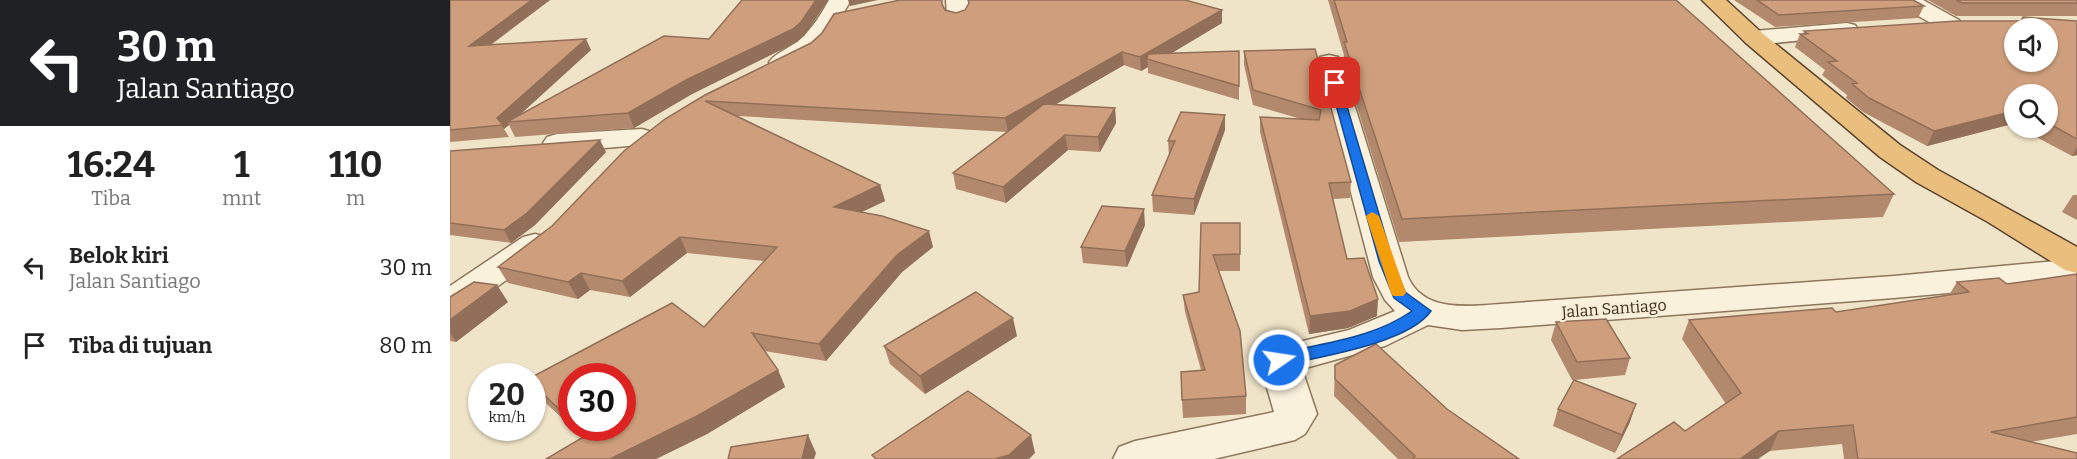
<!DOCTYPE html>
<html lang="id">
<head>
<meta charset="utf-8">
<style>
	:root { --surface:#fff; --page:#f6f6f6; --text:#222; --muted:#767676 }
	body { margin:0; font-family:Bitter,serif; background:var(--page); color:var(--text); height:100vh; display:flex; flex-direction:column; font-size:22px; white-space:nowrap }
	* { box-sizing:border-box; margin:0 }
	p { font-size:20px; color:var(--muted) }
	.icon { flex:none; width:33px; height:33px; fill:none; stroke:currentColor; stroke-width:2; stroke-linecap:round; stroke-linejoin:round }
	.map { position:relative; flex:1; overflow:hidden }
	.panel { display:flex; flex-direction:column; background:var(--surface); width:450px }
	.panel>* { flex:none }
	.top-card { background:#202124; color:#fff; overflow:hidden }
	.fabs { position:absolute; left:1554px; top:18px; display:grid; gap:12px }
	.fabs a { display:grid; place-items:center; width:54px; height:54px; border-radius:50%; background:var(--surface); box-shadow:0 2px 4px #0004; font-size:30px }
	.speed { position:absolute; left:18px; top:363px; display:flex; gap:12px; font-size:30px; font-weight:700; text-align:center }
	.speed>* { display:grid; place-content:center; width:78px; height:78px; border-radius:50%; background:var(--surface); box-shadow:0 2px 4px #0004; line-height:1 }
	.speed small { font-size:15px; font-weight:400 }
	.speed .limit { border:9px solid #d22; background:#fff; color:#111 }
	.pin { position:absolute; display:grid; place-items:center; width:51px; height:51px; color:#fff; margin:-26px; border-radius:12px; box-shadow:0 3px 9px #0006 }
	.me { position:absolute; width:66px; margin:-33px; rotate:77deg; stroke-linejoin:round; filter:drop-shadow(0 0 4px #0008) }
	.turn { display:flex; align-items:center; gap:21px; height:126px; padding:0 18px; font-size:27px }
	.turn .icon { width:78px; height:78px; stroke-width:2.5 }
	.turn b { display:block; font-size:42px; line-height:51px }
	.eta { display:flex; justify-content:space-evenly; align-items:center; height:102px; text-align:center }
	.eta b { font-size:36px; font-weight:700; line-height:42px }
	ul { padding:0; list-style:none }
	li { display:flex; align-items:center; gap:18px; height:78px; padding:0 18px }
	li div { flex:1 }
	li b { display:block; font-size:22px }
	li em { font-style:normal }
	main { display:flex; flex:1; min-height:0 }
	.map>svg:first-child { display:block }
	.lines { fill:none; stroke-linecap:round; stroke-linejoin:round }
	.minor-casing { stroke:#8d765c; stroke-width:3 }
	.trunk-casing { stroke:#5b4430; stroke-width:3 }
	.minor { fill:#faf1dc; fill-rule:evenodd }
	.trunk { fill:#eabe7c; fill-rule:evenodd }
	.wall { fill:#b2896c }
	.shaded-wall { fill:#916f58 }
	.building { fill:#cf9f7d; stroke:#916f58; stroke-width:1.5; fill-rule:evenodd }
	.route { fill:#1a73e8; stroke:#114b97; stroke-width:1.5 }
	.slow { fill:#f59e0b }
	.labels { text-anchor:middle; stroke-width:4.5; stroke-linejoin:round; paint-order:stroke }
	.street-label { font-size:16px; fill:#3d2e20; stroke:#f7eed8 }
</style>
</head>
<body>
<main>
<section class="panel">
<div class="top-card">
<div class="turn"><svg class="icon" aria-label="left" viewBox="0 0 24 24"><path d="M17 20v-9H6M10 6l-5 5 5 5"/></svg><div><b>30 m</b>Jalan Santiago</div></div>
</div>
<div class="eta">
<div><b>16:24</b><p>Tiba</p></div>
<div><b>1</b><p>mnt</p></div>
<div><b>110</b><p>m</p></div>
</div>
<ul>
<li><svg class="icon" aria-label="left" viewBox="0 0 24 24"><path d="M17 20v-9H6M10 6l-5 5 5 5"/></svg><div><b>Belok kiri</b><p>Jalan Santiago</p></div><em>30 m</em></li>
<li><svg class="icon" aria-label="arrive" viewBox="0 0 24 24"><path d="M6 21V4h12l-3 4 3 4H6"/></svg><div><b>Tiba di tujuan</b></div><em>80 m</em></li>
</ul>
</section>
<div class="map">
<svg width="1627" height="459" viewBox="0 0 1627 459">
	<rect width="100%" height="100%" fill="#f0e4c8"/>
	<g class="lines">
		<defs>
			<path id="minor" d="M379,0H401C386,26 358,76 322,67L319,62C326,52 341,48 350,39C363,28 371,14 379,0Z
				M496,0H518L519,16L516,21L508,23L500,21L497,16Z
				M1446,0H1473L1509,20L1512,25L1509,30L1501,32L1493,30L1449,5Z
				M1397,23L1405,25L1408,30L1405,35L1304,45L1296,43L1292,38L1296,33L1304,31Z
				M879,55L888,57L891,62L958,277C974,313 1019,306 1051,304L1444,276L1627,259V281L1444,298L1051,328L1012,330L978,325L935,346L852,369L867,414L855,434L845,440L764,459H663L669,447L685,441L824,412L809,360L815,350L899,330L945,311L935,300L923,277L867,62L870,57Z
				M192,129L202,132L206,138L202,144L107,152L97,149L93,143L97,137L107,134Z
				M85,234L97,237L102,244L97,251L13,311L0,315V286L73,237Z"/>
			<path id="trunk" d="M1252,0H1276L1312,33L1450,145L1488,170L1627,247V273L1615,270L1538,222L1466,182L1430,157L1296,43Z"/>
		</defs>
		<use href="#minor" class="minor-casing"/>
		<use href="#trunk" class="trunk-casing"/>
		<use href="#minor" class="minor"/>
		<use href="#trunk" class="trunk"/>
	</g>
	<path class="wall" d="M0,0H100L41,45L141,50L68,116L259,39L355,35L347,42L242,94L184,128L65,137L59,125L54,129L59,137L0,142Z
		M450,0L495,8V10L506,13L735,1L772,10V23L721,53L789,51V100L698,73V67L691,71L674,65L606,104L665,108L666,123L650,152L618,150L556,203L506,189L503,173L557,132L288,116L430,185L435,201L411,212L483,247L452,272L376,361L314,351L328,370L335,387L257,434L206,459H96L133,438L122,428H172L122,376V427L89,397L82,387V377L254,327L315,261L237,253L180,297L140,290L128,299L58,283L48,267L102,226L215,119Z
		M878,0H1226L1444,194L1433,217L949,242L893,62L894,55Z
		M1284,0H1464L1474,6L1468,18L1325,27Z
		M1478,0H1627V16H1506Z
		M1627,21V155L1622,156L1569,128H1598V94H1564V125L1562,124L1477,146L1413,112L1396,98L1397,95L1372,75L1375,70L1345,47L1350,34H1353L1354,31Z
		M865,49L901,182L900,198L883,199L897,259L927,316L898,328L859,334L810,132V117L851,119L803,105L794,65V51Z
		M775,115V130L744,215L703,212L702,195L719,156L718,141Z
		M0,151L156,152L85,225L61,243L0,235Z
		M1623,195H1627V220L1612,212Z
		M751,223H790V271H769L796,396V414L733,418L732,400L751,370L735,312L733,295L749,292Z
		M695,225L677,267L633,263L631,247Z
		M1627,274V434L1581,442L1627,459H1394L1392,444L1320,451L1235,431L1276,404L1232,339L1239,320L1386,312L1499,295L1507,282L1557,284Z
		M0,297L58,302L6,342L0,341Z
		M1106,322L1180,358L1175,375L1124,380L1180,422L1165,453L1103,426L1108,409L1124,380H1122L1101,340Z
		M567,336L475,394L440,364L434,346Z
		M885,365L997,409L1069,459H948L884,396Z"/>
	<path class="shaded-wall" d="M82,0H100L25,56L19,46Z
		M366,0H378L355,35L347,42L242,94L184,128L178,113Z
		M398,0H428L400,6Z
		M772,10V23L707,62L697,59L698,67L691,71L690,57Z
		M136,39L141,50L62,122H57L59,125L54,129L47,118Z
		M672,52L674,65L558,132L555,118Z
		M665,108L666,123L650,152L648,137Z
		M1564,111V120L1562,124L1477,146L1484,131Z
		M775,115V130L744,215V199Z
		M615,135L618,150L556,203L553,187Z
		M150,140L156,152L85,225L61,243L54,230Z
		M1627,147V155L1622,156Z
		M430,185L435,201L389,223L384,207Z
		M694,209L695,225L677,267L675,251Z
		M479,231L483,247L452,272L376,361L369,344L447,255Z
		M230,237L237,253L180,297L172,281Z
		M131,273L140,290L128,299L118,282Z
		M47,285L58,302L6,342L0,333V320Z
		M928,299L927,316L898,328L859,334L860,316Z
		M563,318L567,336L475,394L470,376Z
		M328,370L335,387L257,434L206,459H160Z
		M1186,404L1180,422L1165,453L1172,435Z
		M1329,431L1320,451L1308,459H1290Z
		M358,435L366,453L364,459H352Z
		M581,435L585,453L579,459H545Z"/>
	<path class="building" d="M0,0H82L19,46L136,39L47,118L53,125L0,130Z
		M292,0H366L351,22L343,29L236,80L178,113L57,122L214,36L259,39Z
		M450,0H492V4L495,10L506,13L515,10L519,3L518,0H735L772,10L690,57L672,52L555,118L255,101L430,185L384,207L432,216L479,231L447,255L369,344L302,333L328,370L247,416L160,459H96L137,435L129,428H172V376H122V421L82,384V377L222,303L254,327L327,247L230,237L172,281L131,273L118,282L48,267L102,226L174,151L215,119L255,95L361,43L372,33L384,14Z
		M884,0H1226L1444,194L952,219L894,42H897Z
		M1307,0H1463L1474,6L1329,15Z
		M1506,0H1627V3H1512Z
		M1573,17L1627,21V139L1598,123V94H1564V111L1484,131L1419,98L1402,84L1407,83L1378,62L1387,61L1350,34H1358L1354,31L1507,21H1571ZM1564,28H1598V62H1564Z
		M865,49L901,182L879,183L897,259L914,258L928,299L900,311L860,316L810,117L869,120L871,110L803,90L794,51Z
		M789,51V86L697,59L698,54Z
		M594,104L665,108L648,137L615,135L553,187L503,173Z
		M731,112L775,115L744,199L702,195L725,141H718Z
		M150,140L77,213L54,230L0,223V151Z
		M652,206L694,209L675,251L631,247Z
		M751,223H790V254L763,255L790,331L796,396L732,400L731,372L755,370L733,295L749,292Z
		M1627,274V417L1541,432L1627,453V459H1408L1403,425L1329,431L1290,459H1167L1224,422L1235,431L1291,393L1239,320L1382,308L1386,312L1519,292L1507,282L1549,278L1557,284Z
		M24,282L47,285L0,320V297Z
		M526,292L563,318L470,376L434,346Z
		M1156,319L1180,358L1127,362L1106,322Z
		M926,344L997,409L1069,459H965L963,458L965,456L885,379V365Z
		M1124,380L1186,404L1172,435L1108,409Z
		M518,391L581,435L559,455L545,459H426L422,455Z
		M358,435L352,459H278L281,447Z"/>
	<path class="route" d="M885,80L890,83L943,261L955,292L981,311C958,344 867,357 829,366L823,364L820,360L823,356C871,342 920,340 962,311L944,298L929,261L880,83Z"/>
	<path class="slow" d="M922,212L929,216L956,293L953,296H943L941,293L916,216Z"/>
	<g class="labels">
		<g class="street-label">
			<text transform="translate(1164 308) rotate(-4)" y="6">Jalan Santiago</text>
		</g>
	</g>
</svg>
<div class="fabs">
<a><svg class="icon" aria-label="sound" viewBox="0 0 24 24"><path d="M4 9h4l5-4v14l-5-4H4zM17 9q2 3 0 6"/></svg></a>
<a><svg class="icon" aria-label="search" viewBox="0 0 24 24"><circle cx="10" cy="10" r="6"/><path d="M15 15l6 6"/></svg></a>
</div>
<div class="speed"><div>20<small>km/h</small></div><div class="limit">30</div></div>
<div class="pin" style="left:885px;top:83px;background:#d93025"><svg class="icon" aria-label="arrive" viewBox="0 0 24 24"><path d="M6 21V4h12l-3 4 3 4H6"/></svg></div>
<svg class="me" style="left:829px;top:360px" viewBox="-20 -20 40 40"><circle r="17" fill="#1a73e8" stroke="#fff" stroke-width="3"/><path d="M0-11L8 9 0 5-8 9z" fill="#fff"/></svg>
</div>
</main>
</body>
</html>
